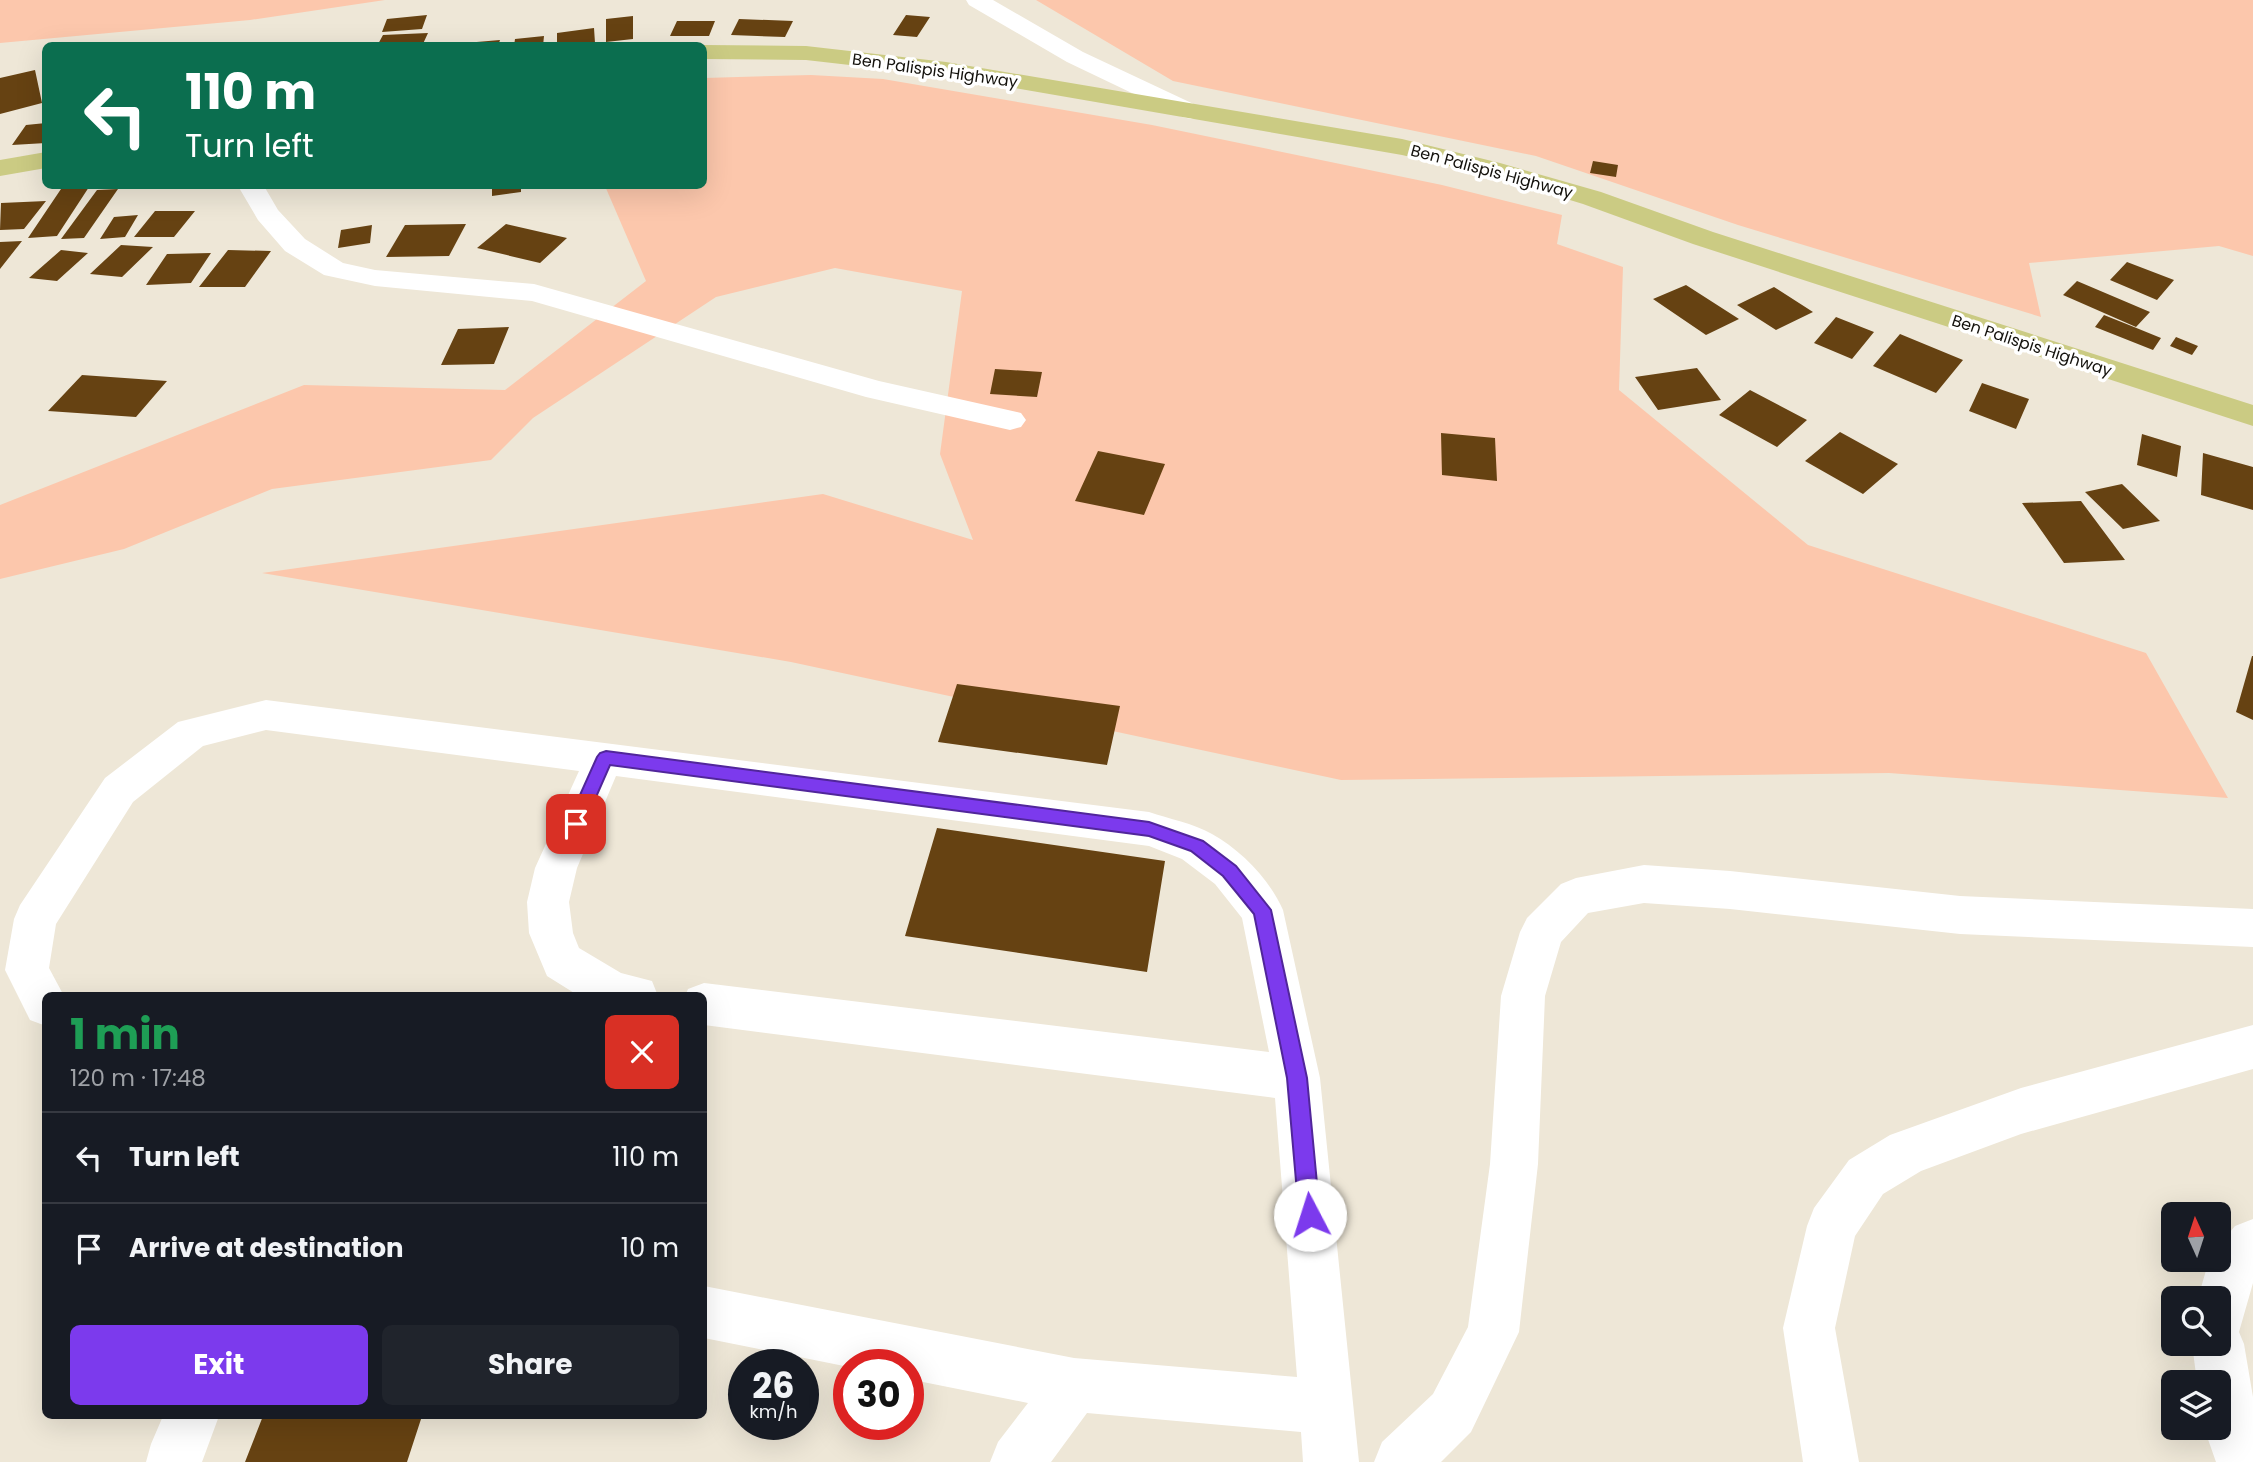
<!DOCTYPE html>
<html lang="en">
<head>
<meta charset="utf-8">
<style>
	:root { --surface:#171b24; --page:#20242c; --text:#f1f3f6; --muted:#9ea1a6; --line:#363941; --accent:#7c3aed }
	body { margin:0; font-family:Poppins,sans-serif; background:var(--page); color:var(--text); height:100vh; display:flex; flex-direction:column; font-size:26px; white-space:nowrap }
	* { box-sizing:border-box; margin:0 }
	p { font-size:23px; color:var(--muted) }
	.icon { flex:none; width:38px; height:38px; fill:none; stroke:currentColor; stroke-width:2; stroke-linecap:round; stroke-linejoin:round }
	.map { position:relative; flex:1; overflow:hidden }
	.details { position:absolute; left:42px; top:992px; width:665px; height:427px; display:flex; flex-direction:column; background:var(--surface); border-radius:10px; box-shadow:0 7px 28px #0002 }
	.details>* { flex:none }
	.guide { position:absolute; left:42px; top:42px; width:665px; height:147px; border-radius:10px; box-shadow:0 7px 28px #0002; background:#0b6e4f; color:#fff; overflow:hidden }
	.needle { width:46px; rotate:357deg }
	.controls { position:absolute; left:2161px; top:1202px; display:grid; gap:14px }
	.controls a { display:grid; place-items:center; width:70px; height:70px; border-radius:10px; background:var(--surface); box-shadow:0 7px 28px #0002; font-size:35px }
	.speed { position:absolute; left:728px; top:1349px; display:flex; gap:14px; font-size:35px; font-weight:700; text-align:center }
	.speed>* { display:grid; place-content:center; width:91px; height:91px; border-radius:50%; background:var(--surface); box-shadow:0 7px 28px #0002; line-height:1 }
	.speed small { font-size:18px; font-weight:400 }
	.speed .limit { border:10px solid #d22; background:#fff; color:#111 }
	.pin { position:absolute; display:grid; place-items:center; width:60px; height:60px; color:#fff; margin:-30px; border-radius:14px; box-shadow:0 4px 10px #0006 }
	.me { position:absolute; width:77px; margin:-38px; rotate:355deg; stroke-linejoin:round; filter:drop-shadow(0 0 5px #0008) }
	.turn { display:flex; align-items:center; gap:24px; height:147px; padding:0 28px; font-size:32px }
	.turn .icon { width:91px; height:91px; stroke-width:2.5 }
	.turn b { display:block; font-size:49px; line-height:60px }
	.round { display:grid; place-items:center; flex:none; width:74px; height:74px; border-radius:10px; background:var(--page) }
	.overview { display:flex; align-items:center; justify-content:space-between; height:119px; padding:0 28px }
	h1 { font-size:42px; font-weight:700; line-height:52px; color:#1e9e55 }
	.cta { display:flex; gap:14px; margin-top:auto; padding:14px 28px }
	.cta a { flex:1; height:80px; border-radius:10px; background:var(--accent); color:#fff; font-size:28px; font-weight:700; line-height:80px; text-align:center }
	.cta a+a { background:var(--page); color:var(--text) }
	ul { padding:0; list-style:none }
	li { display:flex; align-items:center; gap:21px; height:91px; padding:0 28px; border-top:2px solid var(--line) }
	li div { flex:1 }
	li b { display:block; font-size:26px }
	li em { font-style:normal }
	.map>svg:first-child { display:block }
	.green { fill:#fcc7ac }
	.building { fill:#664212 }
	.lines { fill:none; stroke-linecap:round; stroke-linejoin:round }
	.minor { fill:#fff; fill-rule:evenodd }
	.primary { fill:#cbcb83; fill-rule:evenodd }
	.route { fill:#7c3aed; stroke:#51269a; stroke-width:2 }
	.labels { text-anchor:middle; stroke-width:7; stroke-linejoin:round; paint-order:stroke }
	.far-street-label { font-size:16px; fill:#13110c; stroke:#fff }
</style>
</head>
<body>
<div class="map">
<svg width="2253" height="1462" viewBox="0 0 2253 1462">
	<rect width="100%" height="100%" fill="#eee7d7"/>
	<path class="green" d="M0,0H385L250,20L0,43Z
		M1036,0H2253V256L2219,246L2029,263L2041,317L1738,225L1536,156L1173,81Z
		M811,75L883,79L1152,125L1442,185L1562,215L1557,244L1623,267L1619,390L1808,545L2146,653L2228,798L1889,773L1341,780L791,662L262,573L823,494L973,540L940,454L962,291L835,268L716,297L533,418L491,460L272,489L124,549L0,579V505L304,385L505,390L646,281L605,186H704V78Z"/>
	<path class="building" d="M427,15L422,29L382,32L387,19Z
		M906,15L930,17L917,37L893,35Z
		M633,16V39L606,42V19Z
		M739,19L793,21L785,37L731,35Z
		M677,21H715L709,36H670Z
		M594,28L595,43L557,46V33Z
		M428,33L422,46H377L383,35Z
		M544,36L543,46H514L515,39Z
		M500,40L498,46H464L465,43Z
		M35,70L42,103L0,114V78Z
		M46,123V143L12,145L26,125Z
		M1593,161L1618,165L1616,177L1590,173Z
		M492,186H521V192L492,196Z
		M89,187L57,236L28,238L61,189Z
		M118,189L84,238L61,239L97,190Z
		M46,201L24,229L0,230L1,203Z
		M155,211H195L174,237H134Z
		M138,215L125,237L100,239L114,217Z
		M466,224L449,256L386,257L405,225Z
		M506,224L567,238L540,263L477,248Z
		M372,225L370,243L338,248L341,230Z
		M22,241L0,269V242Z
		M121,245L153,247L122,277L90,274Z
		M61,250L88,253L57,281L29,278Z
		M228,250L271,251L245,287H199Z
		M211,253L191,283L146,285L167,254Z
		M2127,262L2174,280L2157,300L2110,280Z
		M2077,281L2150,312L2136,327L2063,295Z
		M1686,285L1739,319L1706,335L1653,299Z
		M1774,287L1813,312L1776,330L1737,305Z
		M2104,315L2134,327L2161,338L2153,350L2095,327Z
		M1836,317L1874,332L1852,359L1814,343Z
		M509,327L494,364L441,365L458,329Z
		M1900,334L1963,360L1936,393L1873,366Z
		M2176,337L2198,346L2192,355L2170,346Z
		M1697,368L1721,400L1658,410L1635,377Z
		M995,369L1042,372L1037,397L990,394Z
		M82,375L167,381L136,417L48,411Z
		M1982,383L2029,399L2016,429L1969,411Z
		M1750,390L1807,420L1777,447L1719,415Z
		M1840,432L1898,464L1863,494L1805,461Z
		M1441,433L1495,438L1497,481L1442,475Z
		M2142,434L2181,446L2177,477L2137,465Z
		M1098,451L1165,464L1144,515L1075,501Z
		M2203,453L2253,467V510L2201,495Z
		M2122,484L2160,521L2123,529L2085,492Z
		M2081,501L2125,560L2064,563L2022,503Z
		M2252,656H2253V720L2236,712Z
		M957,684L1120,706L1107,765L938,742Z
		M937,828L1165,861L1147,972L905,936Z
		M263,1416H422L407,1462H245Z"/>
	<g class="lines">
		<path class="minor" d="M966,0H993L1083,52L1200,107L1203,112L1200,117L1191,119L1182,117L1067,62L969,5Z
			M238,186H264L278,210L305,239L343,263L375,270L534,284L879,381L1021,413L1026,420L1021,427L1010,430L866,397L532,301L375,286L324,275L285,251L258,220Z
			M266,700L1149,812C1169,819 1193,823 1212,834C1241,850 1270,880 1283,910L1320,1078L1359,1462H1303L1301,1432L1087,1413L1051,1462H990L998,1442L1028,1403L908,1379V1365L849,1367L704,1338V1286L1074,1358L1297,1377L1275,1098L704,1025V996H685L688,989L704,983L1269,1052L1242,918L1215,884L1182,859L1149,846L616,776L577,868L569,902L573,933L579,948L621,973L652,981L658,996H579L547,976L529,933L527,902L535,868L579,771L266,730L203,746L133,802L56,924L49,968L64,996H46V1026L30,1020L5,970L14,919L20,905L105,778L178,722Z
			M1644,865L1730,871L1960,896L2253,909V947L1960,934L1730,909L1644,903L1588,913L1561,942L1545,996L1538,1164L1519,1332L1471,1432L1441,1462H1374L1382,1442L1433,1394L1468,1327L1490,1164L1501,996L1520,932L1527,918L1561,884L1576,878Z
			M2253,1025V1069L2021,1134L1921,1171L1883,1194L1855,1236L1835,1328L1859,1462H1803L1783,1328L1807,1226L1814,1208L1849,1160L1890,1135L2021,1088Z
			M2253,1219V1283L2239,1332L2244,1344L2253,1397V1462H2216L2204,1428H2219V1382H2197L2192,1344H2219V1298H2198L2209,1260H2219V1245L2235,1226Z
			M163,1416H219L202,1462H146L151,1444Z"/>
		<path class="primary" d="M704,45L806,46L946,62L1402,139L1500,163L1601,192L1713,232L2253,405V426L1693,244L1583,204L1484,174L1402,155L946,76L806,60L704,59Z
			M46,152V168L0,176V160Z"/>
	</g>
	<path class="route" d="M606,751L1149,822L1203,841L1236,866L1271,910L1307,1078L1320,1215L1317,1223L1310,1226L1302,1223L1299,1215L1287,1078L1254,914L1223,876L1191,851L1149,836L610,765L582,829H570L567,824L597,757L600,753Z"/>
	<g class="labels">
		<g class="far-street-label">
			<text transform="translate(935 70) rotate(8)" y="6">Ben Palispis Highway</text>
			<text transform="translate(1492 171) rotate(15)" y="6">Ben Palispis Highway</text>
			<text transform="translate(2032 345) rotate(18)" y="6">Ben Palispis Highway</text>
		</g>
	</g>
</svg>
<div class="controls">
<a><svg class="needle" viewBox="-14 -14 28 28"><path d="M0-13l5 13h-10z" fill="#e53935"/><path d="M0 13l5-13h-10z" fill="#9ea1a6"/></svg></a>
<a><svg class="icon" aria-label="search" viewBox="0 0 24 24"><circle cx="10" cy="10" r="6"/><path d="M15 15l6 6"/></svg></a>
<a><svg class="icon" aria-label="layers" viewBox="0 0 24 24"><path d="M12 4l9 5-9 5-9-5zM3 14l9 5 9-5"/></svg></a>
</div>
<div class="speed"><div>26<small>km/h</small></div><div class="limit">30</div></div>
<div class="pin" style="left:576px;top:824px;background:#d93025"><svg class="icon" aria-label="arrive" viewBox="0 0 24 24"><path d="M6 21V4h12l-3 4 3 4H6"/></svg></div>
<svg class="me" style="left:1310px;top:1215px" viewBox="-20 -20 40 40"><circle r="19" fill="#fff"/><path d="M0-13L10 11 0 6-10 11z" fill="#7c3aed"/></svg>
<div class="guide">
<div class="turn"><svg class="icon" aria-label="left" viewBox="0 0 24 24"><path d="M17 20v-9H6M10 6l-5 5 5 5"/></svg><div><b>110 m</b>Turn left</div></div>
</div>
<section class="details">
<div class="overview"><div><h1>1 min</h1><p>120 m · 17:48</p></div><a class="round" style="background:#d93025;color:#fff"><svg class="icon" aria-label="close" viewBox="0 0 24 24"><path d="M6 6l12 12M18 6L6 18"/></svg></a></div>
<ul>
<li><svg class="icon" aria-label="left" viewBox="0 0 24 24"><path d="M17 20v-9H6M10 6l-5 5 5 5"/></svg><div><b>Turn left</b></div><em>110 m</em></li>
<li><svg class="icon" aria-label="arrive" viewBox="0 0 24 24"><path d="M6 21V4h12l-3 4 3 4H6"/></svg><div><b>Arrive at destination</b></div><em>10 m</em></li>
</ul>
<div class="cta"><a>Exit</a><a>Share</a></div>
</section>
</div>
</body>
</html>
